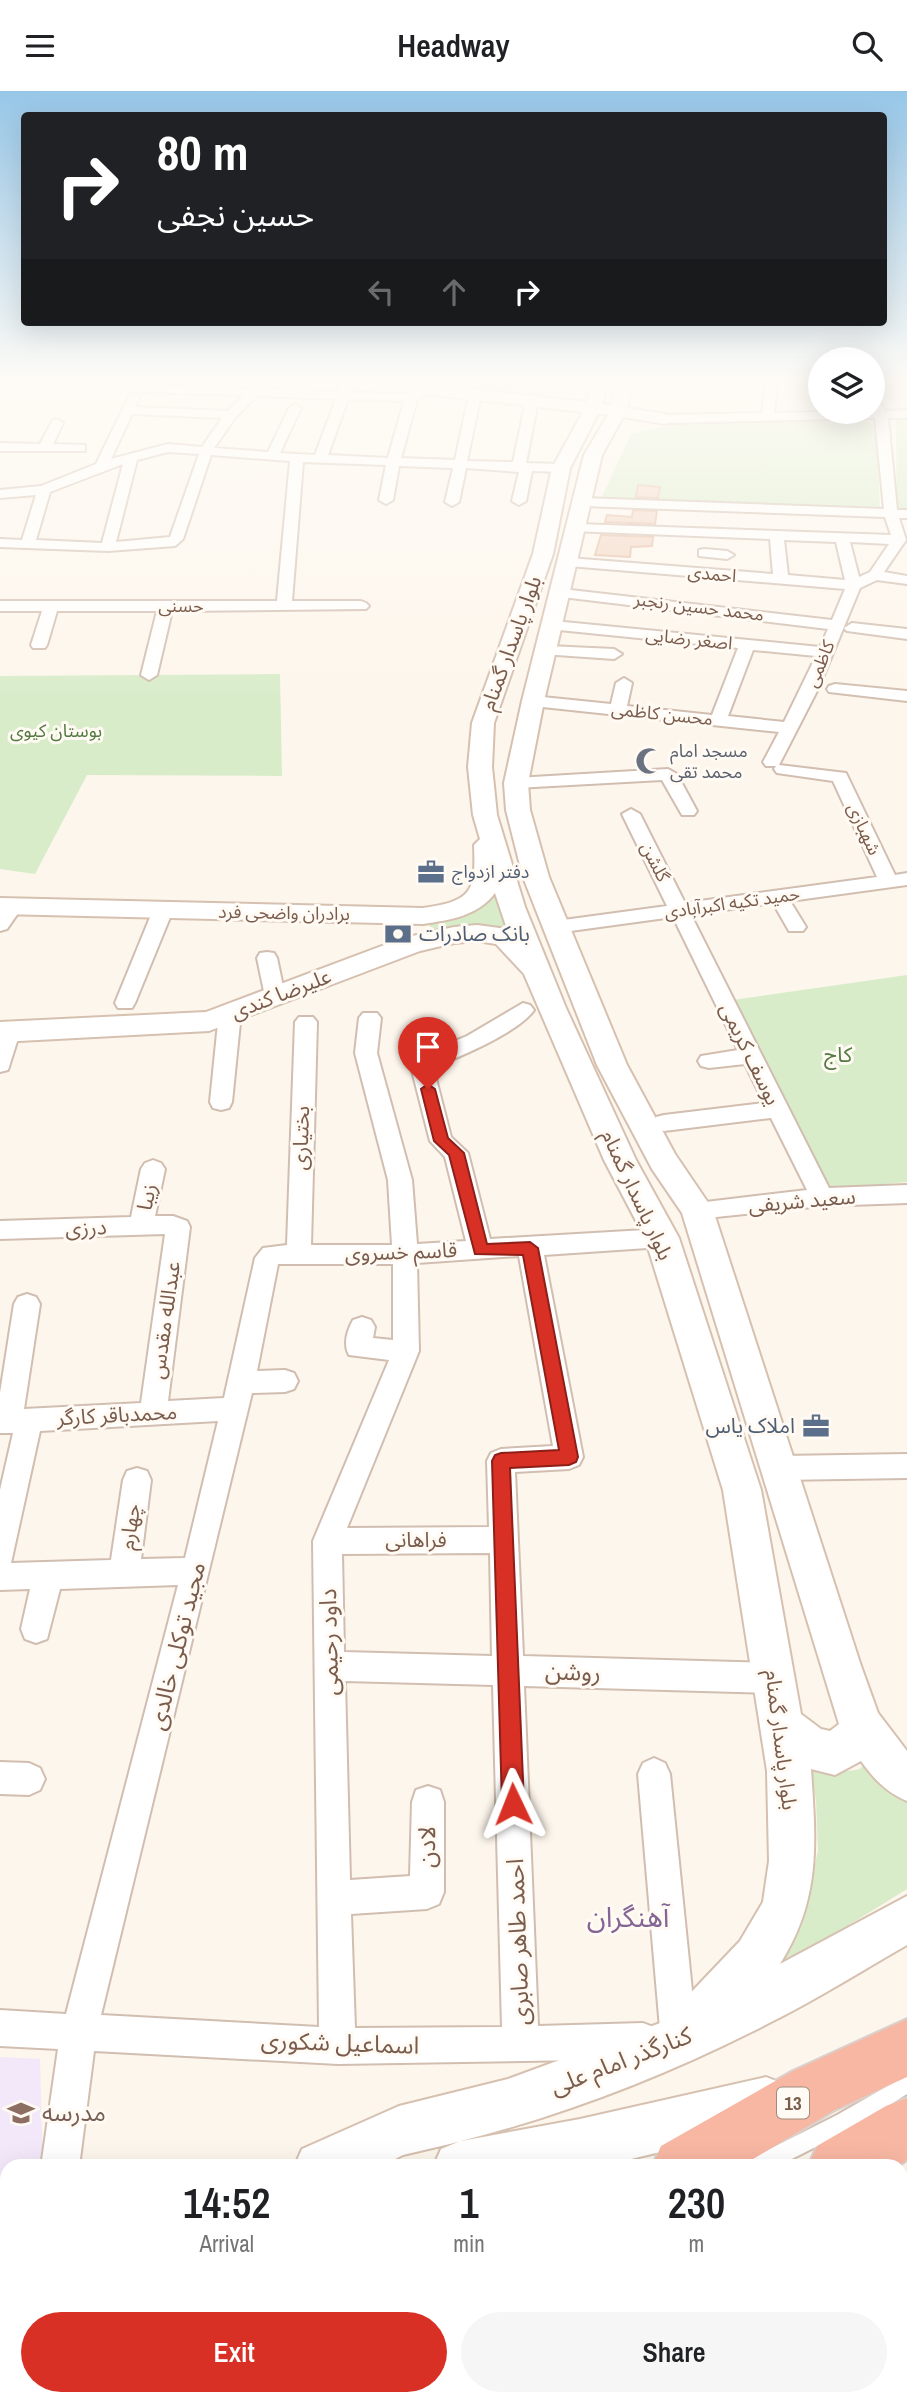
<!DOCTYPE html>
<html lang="en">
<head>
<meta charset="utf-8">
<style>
	:root { --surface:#fff; --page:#f6f6f6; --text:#202124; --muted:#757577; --accent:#d93025 }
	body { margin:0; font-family:"Archivo Narrow","Noto Sans Arabic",sans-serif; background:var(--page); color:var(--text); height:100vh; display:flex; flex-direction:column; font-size:26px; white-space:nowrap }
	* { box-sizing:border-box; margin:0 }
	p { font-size:23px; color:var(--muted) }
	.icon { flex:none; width:38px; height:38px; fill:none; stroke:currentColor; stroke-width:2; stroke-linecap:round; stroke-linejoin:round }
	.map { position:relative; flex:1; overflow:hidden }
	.details { position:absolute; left:0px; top:2068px; width:908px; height:247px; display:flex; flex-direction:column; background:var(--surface); border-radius:21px 21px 0 0; box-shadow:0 7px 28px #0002 }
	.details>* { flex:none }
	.banner { position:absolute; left:21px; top:21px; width:866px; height:214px; border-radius:7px; box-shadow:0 7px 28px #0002; background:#202124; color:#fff; overflow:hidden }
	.buttons { position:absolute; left:808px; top:256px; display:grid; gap:14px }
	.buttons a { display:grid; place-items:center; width:77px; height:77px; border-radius:50%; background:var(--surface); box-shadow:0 7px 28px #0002; font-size:35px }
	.pin { position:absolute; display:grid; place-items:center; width:60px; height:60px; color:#fff; margin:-72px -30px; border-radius:50% 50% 50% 0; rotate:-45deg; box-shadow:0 0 7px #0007 }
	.pin .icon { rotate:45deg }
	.me { position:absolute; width:77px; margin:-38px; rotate:358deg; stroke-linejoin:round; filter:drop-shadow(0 0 5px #0008) }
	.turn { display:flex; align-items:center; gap:24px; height:147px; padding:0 21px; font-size:32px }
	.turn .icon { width:91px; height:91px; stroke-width:2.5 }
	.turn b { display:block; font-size:49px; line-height:60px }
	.lanes { display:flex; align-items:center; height:66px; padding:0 21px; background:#0003; justify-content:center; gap:35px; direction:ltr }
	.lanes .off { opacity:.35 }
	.eta { display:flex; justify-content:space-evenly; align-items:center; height:119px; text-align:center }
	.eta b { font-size:42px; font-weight:600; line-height:49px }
	.button { display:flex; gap:14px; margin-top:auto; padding:14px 21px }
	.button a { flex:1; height:80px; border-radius:42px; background:var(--accent); color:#fff; font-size:28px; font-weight:600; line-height:80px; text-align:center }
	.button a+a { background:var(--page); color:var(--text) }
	header { display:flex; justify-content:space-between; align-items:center; height:91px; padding:0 21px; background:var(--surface); font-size:32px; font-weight:600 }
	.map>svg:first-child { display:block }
	.education { fill:#f3e8fa }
	.green { fill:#d8ecc9 }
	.building { fill:#f3d5c3; stroke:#e6bba3; stroke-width:2 }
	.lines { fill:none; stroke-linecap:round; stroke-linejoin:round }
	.lane-casing { stroke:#d1beb0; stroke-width:4 }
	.street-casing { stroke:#d1beb0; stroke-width:4 }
	.secondary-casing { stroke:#d6c0b0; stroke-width:4 }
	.highway-casing { stroke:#dad1cd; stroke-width:4 }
	.lane { fill:#fff; fill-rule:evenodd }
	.street { fill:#fff; fill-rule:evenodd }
	.secondary { fill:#fff; fill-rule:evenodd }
	.highway { fill:#f7b7a3; fill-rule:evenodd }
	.route { fill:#d93025; stroke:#8d1f18; stroke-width:2 }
	.labels { text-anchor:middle; stroke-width:6; stroke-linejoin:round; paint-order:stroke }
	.far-street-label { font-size:18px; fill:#7a5c4d; stroke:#fffaf3 }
	.far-park-label { font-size:18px; fill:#537a41; stroke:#fffaf3 }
	.far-worship-label { font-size:18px; fill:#5b616d; stroke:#fffaf3; text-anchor:start }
	.far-service-label { font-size:18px; fill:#4e5e75; stroke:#fffaf3; text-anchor:start }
	.shield { fill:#fffaf3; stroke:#a28b7f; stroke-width:2 }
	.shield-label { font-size:19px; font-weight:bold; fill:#7a5c4d }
	.street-label { font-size:21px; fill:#7a5c4d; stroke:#fffaf3 }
	.service-label { font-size:21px; fill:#4e5e75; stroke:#fffaf3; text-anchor:start }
	.park-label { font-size:21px; fill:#537a41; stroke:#fffaf3 }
	.near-street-label { font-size:24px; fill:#7a5c4d; stroke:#fffaf3 }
	.near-education-label { font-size:24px; fill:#785e54; stroke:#fffaf3; text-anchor:start }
	.near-neighbourhood-label { font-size:28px; fill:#846695; stroke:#fffaf3 }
</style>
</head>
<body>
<header><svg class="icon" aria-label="menu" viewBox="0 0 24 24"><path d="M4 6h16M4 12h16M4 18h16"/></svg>Headway<svg class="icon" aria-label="search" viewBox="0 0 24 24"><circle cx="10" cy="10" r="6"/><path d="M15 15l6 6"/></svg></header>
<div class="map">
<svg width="907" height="2315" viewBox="0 0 907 2315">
	<rect width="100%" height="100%" fill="#fdf6ec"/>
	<path class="education" d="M0,1966L40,1968L43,2075L7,2076V2096L0,2097Z"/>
	<path class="green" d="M438,292H579L574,299L548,305L445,295Z
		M896,327H907V420H897Z
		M862,329L876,336L880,419L601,408L631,343L680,332Z
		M280,583L282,685L87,684L35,783L0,778V585Z
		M495,800L518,846C491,828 462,837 432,841L428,830Z
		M907,884V1091L828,1098L733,909Z
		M808,1665C826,1679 837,1683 860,1678L869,1665L907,1704V1798L738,1903L790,1860L803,1831L818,1759L816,1710Z
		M907,2240V2315H761L774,2308H901V2243Z"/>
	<path class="building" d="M638,394L660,396L658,407L636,406Z
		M633,419L657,420L655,433L605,431L607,424L632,426Z
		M601,444L653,446L652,455L631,456L630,466L595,464Z"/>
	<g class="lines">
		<defs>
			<path id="lane" d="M907,1984V2003L851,2038L776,2076H746L748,2069L837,2024Z
				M64,2308H107L104,2315H62Z"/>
			<path id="street" d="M258,292H270L265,298L339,301L342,292H354L351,301L409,303L421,295H429V301L417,309L401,367L455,369L469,304L475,300L481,304L467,370L513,371L526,310L536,307L538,310L526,372L561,373L568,377L561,381L532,380L526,410L519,414L512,410L519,381L466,377L459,411L452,415L445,411L453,377L399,375L393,409L386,413L379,409L386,374L303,371L292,510H361L366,512L369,515L366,518L172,520L157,584L149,589L141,584L157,520H57L47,554L45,557H33L31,554L42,520H0V510H277L290,370L211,364L183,448L175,455L108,460L0,456V448L22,449L36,404L0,407V399L41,395L96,373L130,303L140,306L135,316L228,320L244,304L138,301L132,297L134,294L251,298ZM257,305L336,308L315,364L280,362L301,317L295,313L289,317L268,361L214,357L235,327ZM348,308L404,310L388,367L328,364ZM132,323L222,327L202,356L168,353L111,368ZM168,361L199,363L170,446L116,451L137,369ZM123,373L102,452L36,449L50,401Z
				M765,292H777L774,322L873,320L874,307L878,308L885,320L907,319V327H888L897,419H907V427H899L906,449L884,481L907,485V493L877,489L860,497L819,596L779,674L846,682L895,784L907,782V794L790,810L806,836L803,840H789L773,812L691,824L829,1097L907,1094V1112L822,1115L697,1128L689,1125L685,1119L689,1113L807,1099L771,1027L664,1040L656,1038L653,1032L656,1026L664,1024L764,1012L745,973L709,977L701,975L698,970L701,965L738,959L673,826L556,842L549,840L546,836L549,832L556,830L667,815L622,723L631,718L640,723L685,812L877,786L833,690L777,682L774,678L776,675H766L763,671L779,641L533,615L525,610L533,605L611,613L616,592L624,587L632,592L627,615L712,624L738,557L549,538L546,535L554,530L820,556L828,538L562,506L555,502L562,498L832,529L845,498L569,475L562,471L569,467L773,483L770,448L572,440V434L577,433L891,444L885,426L583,415L576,411L583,407L884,418L875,327L665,332L659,328L665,324L762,322ZM784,449L836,451L845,489L788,484ZM850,451L889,453L870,481L859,486ZM753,559L816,565L784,631L728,625Z
				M57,328L63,332L53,353L85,354V360H0V352L40,353L53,329Z
				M704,458L727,460L734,464L727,468L699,465V459Z
				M852,532L907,538V548L847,540L844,537Z
				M548,555L614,558L622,563L614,568L542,563L540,560Z
				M835,593L907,600V610L829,601L827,598L829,595Z
				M668,678L677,683L697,720L694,724H682L662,689L516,697L507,692L516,687Z
				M13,809L23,815L7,838L0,840V820L6,811Z
				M163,813L170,815L173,819L135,912L132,917H118L115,912L153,819L156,815Z
				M267,861L274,862L277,867L285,905L282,910H268L265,905L257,867L260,862Z
				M523,912L530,914L534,919C519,941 458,967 433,976L451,1046L468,1062L490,1148L662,1138L671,1140L674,1147L671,1154L662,1156L544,1164L583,1366L579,1374L569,1378L515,1381L523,1565L774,1572L785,1577L789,1587L785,1597L774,1602L524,1595L538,1935L643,1932L656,1937L661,1950L656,1963L643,1968L338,1973L94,1960L79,2076H41L58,1958L0,1955V1919L66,1923L178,1494L60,1498L47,1548L36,1552L25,1548L21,1538L30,1498L0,1499V1399L13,1342H0V1302L14,1213L18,1206L27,1203L36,1206L40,1213L24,1318L141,1312L165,1143L0,1148V1130L131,1126L141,1078L145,1072L153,1069L161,1072L165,1078L155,1125H173L187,1130L190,1136L168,1310L224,1307L255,1167L263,1157L287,1154L295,931L299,926H313L317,931L311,1154H392L388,1089L355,962L359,927L363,922H377L381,927L377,962L412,1089L417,1153L466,1150L445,1066L430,1050L410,972L413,967L467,945ZM519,1165L553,1355L501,1358L491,1362L487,1370L489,1436L347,1437L419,1260L417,1172ZM278,1173H393V1249L373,1247L375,1236L371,1229L362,1226L353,1229C347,1240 343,1253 349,1264L389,1269L313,1450L319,1936L101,1924L252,1302L285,1301L294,1298L298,1290L294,1282L285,1279L257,1280ZM218,1330L185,1467L141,1468L151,1389L147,1380L137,1377L127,1380L123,1389L111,1469L11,1472L40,1340ZM490,1462L492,1565L344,1561L342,1463ZM345,1590L493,1594L502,1936L355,1937L351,1823L427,1818L439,1813L444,1801V1711L440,1699L428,1695L416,1699L412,1711L410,1785L350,1789Z
				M230,915L237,917L241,922L232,1011L229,1017L221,1019L213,1017L210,1011L219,922L223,917Z
				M9,934L17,936L20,941L8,979L0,981V938Z
				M907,1363V1387L780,1389L770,1385L766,1377L770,1369L780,1365Z
				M654,1667L665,1672L670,1683L697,1949L692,1962L679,1967L666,1962L661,1949L638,1683L643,1672Z
				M0,1671L29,1672L40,1677L45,1688L40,1699L29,1704L0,1703Z
				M901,2166L907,2167V2207L901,2206Z"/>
			<path id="secondary" d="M592,292H608L602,313L611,314L616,292H632L627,317L665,323L673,328L665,333L623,326L602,364L544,610L528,692L530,719L549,786L627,974L675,1063L713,1119L861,1575L878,1622L907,1660V1710C886,1701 874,1688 861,1670L835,1684L811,1678C816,1752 821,1808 780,1873L907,1805V1854C863,1879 819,1907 773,1930C675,1981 568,2023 461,2050L580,2028L766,1986L784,1993L791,2011L784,2029L766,2036L597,2076H433L441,2058L458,2051L403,2064L379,2076H294L302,2058L399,2015L508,1988L663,1931L740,1850L763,1811L769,1770L767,1680L723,1399L645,1147L604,1069L524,883L496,853L477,850L454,852L420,860L209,940L0,951V931L206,921L403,847L454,836L477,834L507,838L495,802C478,825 450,829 423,833L0,823V807L423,817C472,810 476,801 474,754L480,748L473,724L468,676L472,632L533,463L552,377L583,321L425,303L417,298L425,293L586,311ZM598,323L608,324L584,364L522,610L504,692L506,719L523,786L597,974L652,1078L682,1122L839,1633L830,1640L821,1638L801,1623L761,1399L679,1147L636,1069L566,917L525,816L497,724L492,676L494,632L553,463L570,377Z
				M907,2110V2163L901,2165V2112Z
				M7,2155V2209L0,2212V2158Z
				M536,2308H603L600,2315H533Z"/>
			<path id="highway" d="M907,1928V1986L833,2020L740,2076H652L661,2055L793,1980Z
				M907,2007V2069L896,2076H808L817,2055L886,2015Z
				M7,2270V2308H37L34,2315H0V2272Z
				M216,2308H298L296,2315H213Z"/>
		</defs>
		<use href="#lane" class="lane-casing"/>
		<use href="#street" class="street-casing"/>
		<use href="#secondary" class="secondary-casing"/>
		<use href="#highway" class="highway-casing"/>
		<use href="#lane" class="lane"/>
		<use href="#street" class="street"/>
		<use href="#secondary" class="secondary"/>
		<use href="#highway" class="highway"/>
	</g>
	<linearGradient id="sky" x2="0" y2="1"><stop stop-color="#97c7e8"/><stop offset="0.47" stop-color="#fefbf6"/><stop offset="1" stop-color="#fefbf6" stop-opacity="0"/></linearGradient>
	<rect width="907" height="616" fill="url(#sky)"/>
	<path class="route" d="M428,993L435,998L448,1047L464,1062L487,1153L530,1151L538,1157L578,1366L576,1371L569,1374L510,1377L524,1713L521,1721L513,1724L506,1721L502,1713L492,1370L495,1364L501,1362L559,1359L523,1164L475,1163L449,1064L434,1050L421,998Z"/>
	<defs>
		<symbol id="mosque-bare" viewBox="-9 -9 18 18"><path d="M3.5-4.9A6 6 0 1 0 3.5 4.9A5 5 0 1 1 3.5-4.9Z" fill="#6b7280" stroke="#fffaf3" stroke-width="2.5" paint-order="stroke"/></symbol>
		<symbol id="office-bare" viewBox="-9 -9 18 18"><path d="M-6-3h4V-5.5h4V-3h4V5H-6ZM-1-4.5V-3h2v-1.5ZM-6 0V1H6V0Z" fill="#5c6f8a" stroke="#fffaf3" stroke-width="2.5" paint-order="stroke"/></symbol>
		<symbol id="bank-bare" viewBox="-9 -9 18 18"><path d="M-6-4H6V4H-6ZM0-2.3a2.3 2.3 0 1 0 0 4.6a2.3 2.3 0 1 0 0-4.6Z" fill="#5c6f8a" stroke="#fffaf3" stroke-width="2.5" paint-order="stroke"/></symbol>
		<symbol id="school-bare" viewBox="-9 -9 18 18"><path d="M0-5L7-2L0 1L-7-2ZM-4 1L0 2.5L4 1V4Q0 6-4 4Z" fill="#8d6e63" stroke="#fffaf3" stroke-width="2.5" paint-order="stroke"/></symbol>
	</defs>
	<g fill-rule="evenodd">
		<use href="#mosque-bare" x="630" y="651" width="38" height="38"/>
		<use href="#office-bare" x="412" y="762" width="38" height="38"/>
		<use href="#bank-bare" x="379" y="824" width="38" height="38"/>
		<use href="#office-bare" x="797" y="1316" width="38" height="38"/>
		<use href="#school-bare" x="2" y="2003" width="38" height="38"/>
	</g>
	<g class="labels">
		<g class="far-street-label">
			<text transform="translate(712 483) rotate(5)" y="6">احمدی</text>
			<text x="181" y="521">حسنی</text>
			<text transform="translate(699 516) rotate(7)" y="6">محمد حسین رنجبر</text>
			<text transform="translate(689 548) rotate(6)" y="6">اصغر رضایی</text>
			<text transform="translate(820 573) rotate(-67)" y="6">کاظمی</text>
			<text transform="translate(662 623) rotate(6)" y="6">محسن کاظمی</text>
			<text transform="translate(864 738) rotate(65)" y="6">شهبازی</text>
			<text transform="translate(655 771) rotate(63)" y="6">گلشن</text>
			<text transform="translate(732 812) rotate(-8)" y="6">حمید تکیه اکبرآبادی</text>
			<text transform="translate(284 822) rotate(1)" y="6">برادران واضحی فرد</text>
		</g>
		<g class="far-park-label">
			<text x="56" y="646">بوستان کیوی</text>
		</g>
		<g class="far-worship-label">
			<text x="670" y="666">مسجد امام<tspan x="670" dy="21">محمد تقی</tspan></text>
		</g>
		<g class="far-service-label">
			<text x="452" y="787">دفتر ازدواج</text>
		</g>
		<rect class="shield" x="777" y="1996.5" width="32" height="31" rx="5"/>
		<g class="shield-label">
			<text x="793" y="2019">13</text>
		</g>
		<g class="street-label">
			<text transform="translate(511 552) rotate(-70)" y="7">بلوار پاسدار گمنام</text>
			<text transform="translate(281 903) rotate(-21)" y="7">علیرضا کندی</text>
			<text transform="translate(750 963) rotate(64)" y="7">یوسف کریمی</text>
			<text transform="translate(301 1047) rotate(-88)" y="7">بختیاری</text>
			<text transform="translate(637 1104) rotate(65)" y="7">بلوار پاسدار گمنام</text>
			<text transform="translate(147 1106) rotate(-78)" y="7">زیبا</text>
			<text transform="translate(802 1110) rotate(-5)" y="7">سعید شریفی</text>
			<text transform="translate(86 1137) rotate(-2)" y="7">درزی</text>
			<text transform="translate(401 1161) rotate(-2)" y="7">قاسم خسروی</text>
			<text transform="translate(165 1229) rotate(-82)" y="7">عبدالله مقدس</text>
			<text transform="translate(117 1324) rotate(-3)" y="7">محمدباقر کارگر</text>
			<text transform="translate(130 1436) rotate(-82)" y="7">چهارم</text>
			<text x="416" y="1456">فراهانی</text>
			<text transform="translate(781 1649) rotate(83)" y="7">بلوار پاسدار گمنام</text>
		</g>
		<g class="service-label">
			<text x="419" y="850">بانک صادرات</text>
			<text x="795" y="1342" text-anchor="end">املاک یاس</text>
		</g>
		<g class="park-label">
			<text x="838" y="971">کاج</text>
		</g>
		<g class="near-street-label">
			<text transform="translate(329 1551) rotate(-91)" y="8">داود رحیمی</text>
			<text transform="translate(177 1555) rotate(-76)" y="8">مجید توکلی خالدی</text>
			<text transform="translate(573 1581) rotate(2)" y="8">روشن</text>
			<text transform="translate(427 1756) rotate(-89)" y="8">لادن</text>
			<text transform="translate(518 1851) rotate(-92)" y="8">احمد طاهر صابری</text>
			<text transform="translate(340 1952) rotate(2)" y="8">اسماعیل شکوری</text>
			<text transform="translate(621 1970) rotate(-21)" y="8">کنارگذر امام علی</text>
		</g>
		<g class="near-education-label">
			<text x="42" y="2030">مدرسه</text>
		</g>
		<g class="near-neighbourhood-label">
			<text x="628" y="1836">آهنگران</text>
		</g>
	</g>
</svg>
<div class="buttons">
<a><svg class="icon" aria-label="layers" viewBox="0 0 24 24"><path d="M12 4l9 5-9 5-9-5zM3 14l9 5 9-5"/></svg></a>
</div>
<div class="pin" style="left:428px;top:998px;background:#d93025"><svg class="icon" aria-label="arrive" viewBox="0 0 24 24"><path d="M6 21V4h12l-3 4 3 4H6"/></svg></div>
<svg class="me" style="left:513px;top:1713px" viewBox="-20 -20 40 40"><path d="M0-17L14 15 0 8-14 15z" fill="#d93025" stroke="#fff" stroke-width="4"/></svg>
<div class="banner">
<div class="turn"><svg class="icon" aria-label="right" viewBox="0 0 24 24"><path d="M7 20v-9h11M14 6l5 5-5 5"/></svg><div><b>80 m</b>حسین نجفی</div></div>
<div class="lanes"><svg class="icon off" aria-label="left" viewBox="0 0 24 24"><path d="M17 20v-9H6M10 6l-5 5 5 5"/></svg><svg class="icon off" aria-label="ahead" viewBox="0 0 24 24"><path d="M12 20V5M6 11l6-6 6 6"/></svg><svg class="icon" aria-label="right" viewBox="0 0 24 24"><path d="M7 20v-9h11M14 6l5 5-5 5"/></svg></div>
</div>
<section class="details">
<div class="eta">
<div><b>14:52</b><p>Arrival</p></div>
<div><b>1</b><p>min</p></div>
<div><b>230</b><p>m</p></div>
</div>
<div class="button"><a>Exit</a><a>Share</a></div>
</section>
</div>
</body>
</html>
